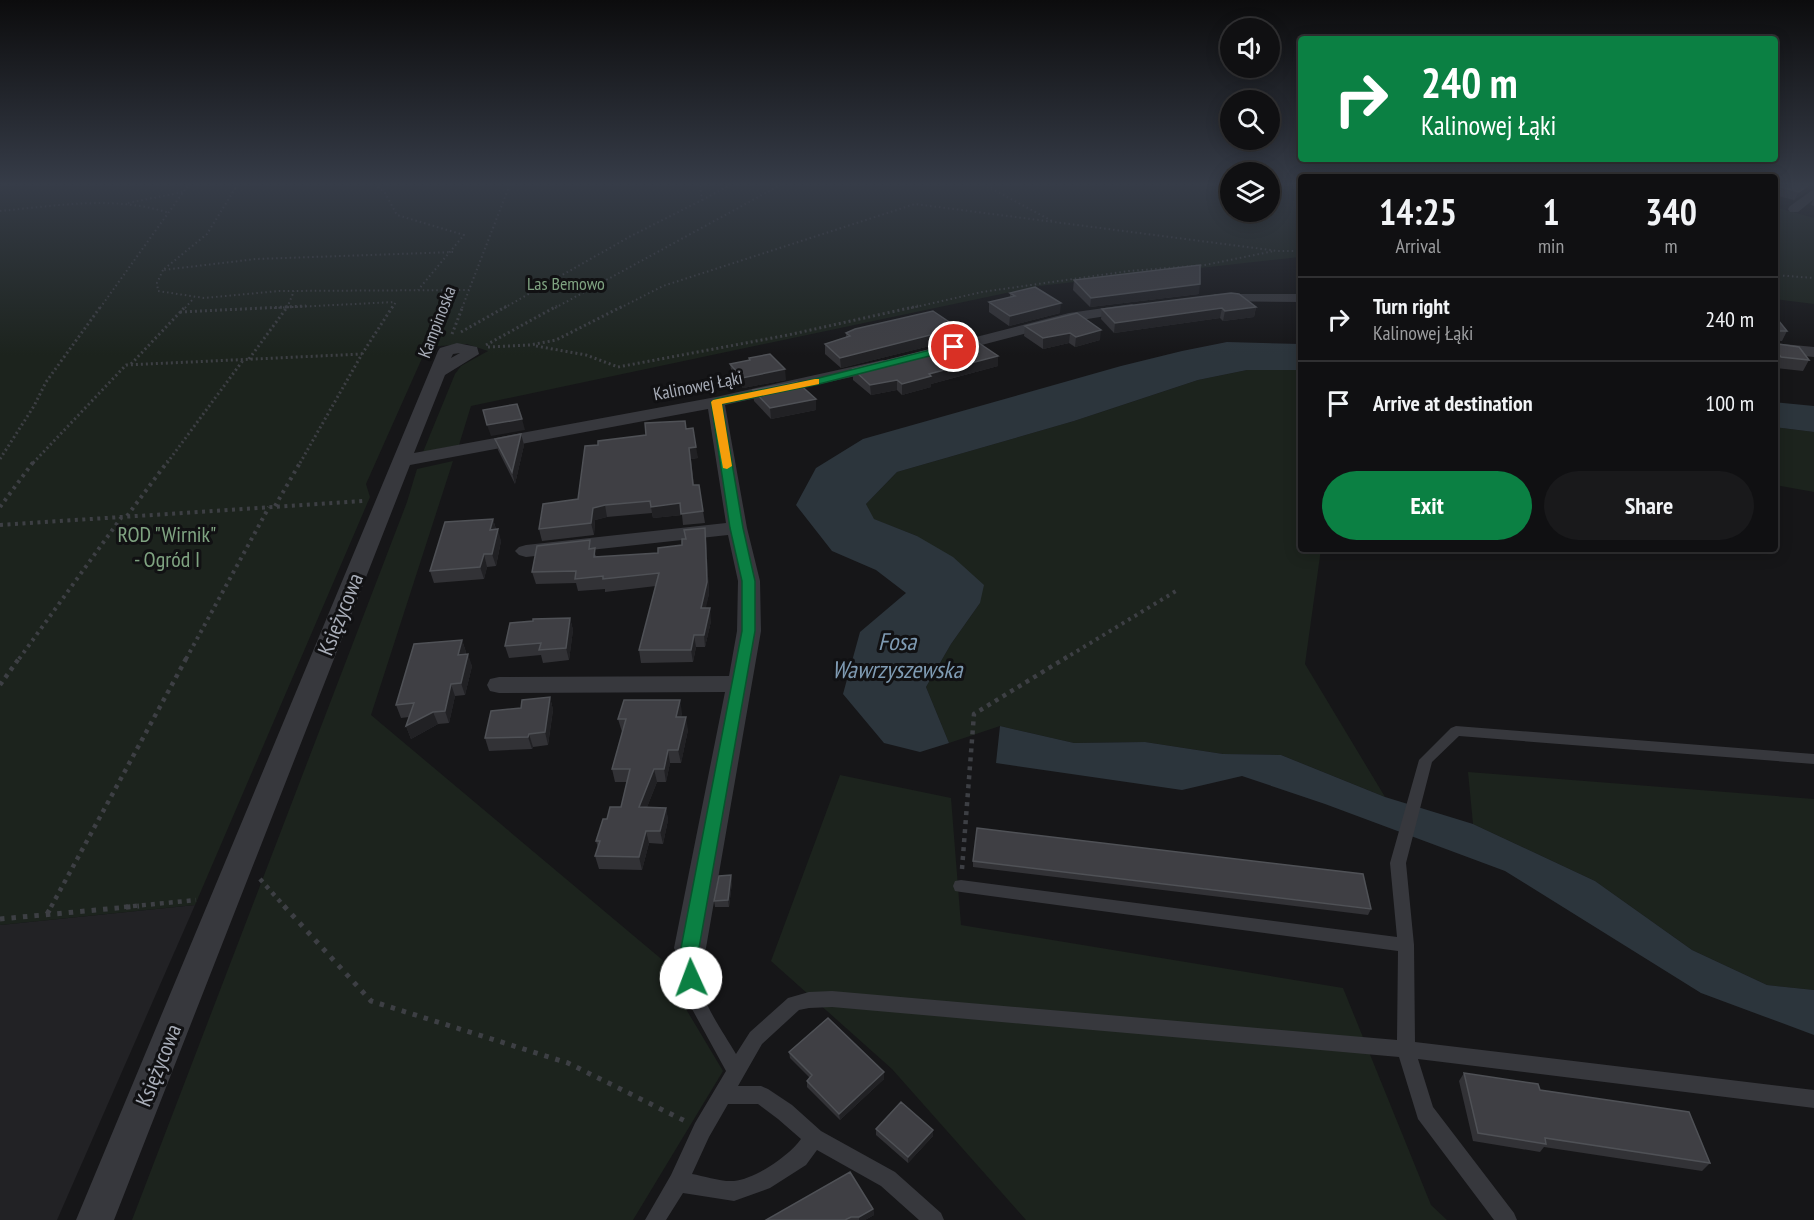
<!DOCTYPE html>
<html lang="en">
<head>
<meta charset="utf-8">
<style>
	:root { --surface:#101012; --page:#19191b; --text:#f1f3f6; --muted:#9c9d9f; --line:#303032; --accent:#0b8043 }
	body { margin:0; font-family:"PT Sans Narrow",sans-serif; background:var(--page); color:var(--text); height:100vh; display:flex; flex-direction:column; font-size:22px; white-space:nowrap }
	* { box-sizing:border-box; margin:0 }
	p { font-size:20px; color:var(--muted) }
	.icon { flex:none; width:33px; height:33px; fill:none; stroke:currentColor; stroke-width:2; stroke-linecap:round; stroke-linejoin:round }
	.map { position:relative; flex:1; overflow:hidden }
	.panel { position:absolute; left:1298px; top:174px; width:480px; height:378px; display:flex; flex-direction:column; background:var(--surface); border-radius:6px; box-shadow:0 3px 15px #0003,0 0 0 2px var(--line) }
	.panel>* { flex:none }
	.hud { position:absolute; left:1298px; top:36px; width:480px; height:126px; border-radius:6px; box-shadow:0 3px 15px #0003,0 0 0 2px var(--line); background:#0b8043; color:#fff; overflow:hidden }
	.buttons { position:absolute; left:1220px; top:18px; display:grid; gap:12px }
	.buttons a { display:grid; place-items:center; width:60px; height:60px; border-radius:50%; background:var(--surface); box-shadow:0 3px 15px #0003,0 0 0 2px var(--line); font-size:30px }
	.pin { position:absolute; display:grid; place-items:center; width:51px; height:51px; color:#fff; margin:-26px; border:3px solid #fff; border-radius:50%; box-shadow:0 2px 6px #0007 }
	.me { position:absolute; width:66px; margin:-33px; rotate:358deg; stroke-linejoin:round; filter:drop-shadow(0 0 4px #0008) }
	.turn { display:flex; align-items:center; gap:21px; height:126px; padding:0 24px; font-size:27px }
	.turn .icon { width:78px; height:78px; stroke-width:2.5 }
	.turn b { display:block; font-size:42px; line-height:51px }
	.eta { display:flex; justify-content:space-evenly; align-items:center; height:102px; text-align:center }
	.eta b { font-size:36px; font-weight:700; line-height:42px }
	.cta { display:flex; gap:12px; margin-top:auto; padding:12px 24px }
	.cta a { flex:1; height:69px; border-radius:36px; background:var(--accent); color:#fff; font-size:24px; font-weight:700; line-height:69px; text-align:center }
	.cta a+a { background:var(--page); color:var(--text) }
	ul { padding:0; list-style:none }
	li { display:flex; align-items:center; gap:18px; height:84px; padding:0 24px; border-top:2px solid var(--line) }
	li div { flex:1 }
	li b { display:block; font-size:22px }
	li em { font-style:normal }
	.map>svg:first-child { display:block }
	.built { fill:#222225 }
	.green { fill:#1c231d }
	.water { fill:#2c353c }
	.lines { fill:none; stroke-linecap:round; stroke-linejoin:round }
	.path-far4 { stroke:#3d3f44; stroke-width:2; stroke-dasharray:1.5 3; stroke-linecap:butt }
	.path-far3 { stroke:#3d3f44; stroke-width:3; stroke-dasharray:2 3; stroke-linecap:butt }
	.path-far2 { stroke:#3d3f44; stroke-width:4; stroke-dasharray:3 4.5; stroke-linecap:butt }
	.path-far1 { stroke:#3d3f44; stroke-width:4.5; stroke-dasharray:4 5; stroke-linecap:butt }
	.path { stroke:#3d3f44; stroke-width:5; stroke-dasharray:4.5 7; stroke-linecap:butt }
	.service { fill:#37383d; fill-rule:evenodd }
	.minor { fill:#37383d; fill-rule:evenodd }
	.wall { fill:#323236 }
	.shaded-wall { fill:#212124 }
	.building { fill:#3f3f44; stroke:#4f5156; stroke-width:1.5 }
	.route { fill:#0b8043; stroke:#07532c; stroke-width:1.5 }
	.slow { fill:#f59e0b }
	.labels { text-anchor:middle; stroke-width:6; stroke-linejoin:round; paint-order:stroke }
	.far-park-label { font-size:18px; fill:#7fa381; stroke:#111113 }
	.far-street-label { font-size:18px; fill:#a8adb8; stroke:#111113 }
	.park-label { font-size:22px; fill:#7fa381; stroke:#111113 }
	.street-label { font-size:22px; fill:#a8adb8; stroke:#111113 }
	.water-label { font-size:24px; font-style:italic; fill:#7f9bb3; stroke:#111113 }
</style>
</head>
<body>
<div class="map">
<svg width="1814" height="1220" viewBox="0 0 1814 1220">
	<rect width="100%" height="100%" fill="#161618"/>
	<path class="built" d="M195,905L57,1220H0V925Z"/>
	<path class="green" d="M0,184H1230V212H1269V184H1300V257L1039,286L471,406L459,445L423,452L455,374L461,366L488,351L467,344L427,347L366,484L370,497L195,905L0,925Z
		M1774,207L1814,218V304L1775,299Z
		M1247,370H1300V549H1321L1305,664L1385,797L1281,755L1223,754L1145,742L1074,743L1000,726L949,743L926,687L951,644L980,603L917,536L873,519L866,504L897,472L1074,421L1198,380Z
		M1774,427L1814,432V492L1775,485Z
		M453,461L371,715L678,973L683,1004L723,1071L633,1220H132L407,502L417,469Z
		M1468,772L1814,799V990L1767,985L1692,950L1595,881L1473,824Z
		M840,775L951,798L961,925L1343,988L1431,1205L1447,1220H1026L892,1069L771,961Z"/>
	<path class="water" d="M1227,342L1300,344V370H1247L1198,380L1074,421L897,472L866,504L874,519L917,536L953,557L984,585L980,603L951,644L926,687L949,743L920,752L884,743L843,694L860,632L906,593L876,570L832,551L796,505L816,468L863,439L1121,366L1182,351Z
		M1774,402L1814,406V432L1775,427Z
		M1000,726L1074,743L1145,742L1223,754L1281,755L1385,797L1473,824L1595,881L1692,950L1767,985L1814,990V1035L1701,993L1505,871L1325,804L1242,776L1182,790L996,763Z"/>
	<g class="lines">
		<path class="path-far4" d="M238,184L207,234L163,270L256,259L455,252
			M374,184L385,193L397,215L464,235L418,290
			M983,184L1052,221
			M702,200L732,184
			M128,203L183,192
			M0,211C55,206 115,195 169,213
			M163,270L157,283L158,291L204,298L279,291L471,290
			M1774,275L1814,278
			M100,308L189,184
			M185,308L194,298
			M274,308L395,302
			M287,308L294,291
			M392,308L396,302
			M462,308L510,184
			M504,308L631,236L702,200L700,184
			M555,308L782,184
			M620,308L663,286L915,204L1278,251H1300
			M911,308L982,292L1129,271L1205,265L1274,251"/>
		<path class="path-far3" d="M180,312L306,306
			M461,332L507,306
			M452,334L463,306
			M486,345L557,306
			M536,346L586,355L618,367L788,335L918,306
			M488,347L530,345L556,340L623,306
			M249,359L288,306
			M131,364L186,306
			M0,459L34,406L46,382L101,306
			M33,463L126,365L362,354
			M167,463L244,359
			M300,463L362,354L393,306"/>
		<path class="path-far2" d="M275,506L301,461
			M0,507L34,461
			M127,516L168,461
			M0,525L364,501
			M19,659L121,518
			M186,659L269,507
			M1064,659L1176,591"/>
		<path class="path-far1" d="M0,685L20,657
			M962,869L974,714L1067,657
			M260,879L285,907
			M51,907L187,657
			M124,907L196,900"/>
		<path class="path" d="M284,906L371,1001L568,1063L685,1121
			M47,914L52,906
			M0,919L139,906"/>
		<path class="service" d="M1456,726L1814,754V764L1459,736L1432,762L1406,863L1414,945L1415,1042L1814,1090V1108L1418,1059L1433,1107L1514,1213L1517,1220H1494L1418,1119L1399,1057L832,1007L809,1008L799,1010L762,1044L738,1086H761L768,1089L792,1105L821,1131L895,1172L941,1213L944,1220H919L881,1186L817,1150L806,1165L770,1188L734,1201L683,1193L666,1220H645L671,1175L695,1123L726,1071L686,998L683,978L682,948L684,943L690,941L696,943C703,958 697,979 703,995C710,1014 726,1037 736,1054L750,1032L788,998L809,992L832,991L1397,1040L1398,951L961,892L955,891L953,886L955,881L961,880L1397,937L1390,863L1419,760L1451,728ZM728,1104H758L778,1119L801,1139C789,1156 755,1179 734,1181C721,1182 704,1176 692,1174L709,1137Z"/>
		<path class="minor" d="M1814,189V199L1798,212H1790L1788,209L1790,206Z
			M1215,294H1300V302L1210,301L1208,298Z
			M1132,304L1139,308L1137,311L1069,322L947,354L939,349L941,346L1069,313Z
			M457,343L477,347L479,354L445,375L414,453L716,397L883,360L891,365L883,370L725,405L747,528L760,581L761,631L706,948L701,958L690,961L679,958L674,948L725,692L499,693L490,691L487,685L490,679L499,677L729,676L737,631L738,581L728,535L526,557L519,555L515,551L519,547L526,545L726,523L708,409L410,465L114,1220H76L438,351L440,348ZM460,353L451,358L453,354Z
			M1774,343L1814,347V357L1774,353Z"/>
	</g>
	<path class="wall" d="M1774,184H1814L1794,200L1774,195Z
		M1814,198V206L1811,205Z
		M1074,280L1199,294L1090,307L1073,290Z
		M1010,293L1060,313L1009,326L989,312V302L1010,297Z
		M1256,307L1254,317L1223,321L1220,318L1114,333L1101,319L1102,309Z
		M1077,313L1100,340L1075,347L1069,343L1043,349L1024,336L1025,326Z
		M1774,315L1787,331L1782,341H1778V344L1809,360L1803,371L1776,368L1774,366Z
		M958,328V339L841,368L825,354V344L846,337V333Z
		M749,358L786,380L743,388L732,375L730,364L749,360Z
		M998,366L931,384V387L902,395L897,390L871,395L853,380V369Z
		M753,390L816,410L771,419L754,401Z
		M686,429L698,458L691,459L694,485L703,511L705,523L683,525L682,515L653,518L652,513L607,517L595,520L594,535L542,541L539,529L578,499L598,445L646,435Z
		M521,434L524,445L515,484L498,450L495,439Z
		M493,519L496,529L501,541L496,566L487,567L484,579L434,583L430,571Z
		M706,540L709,594L705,608L711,621L705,647H696L693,662L641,663L639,650L656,586L605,592V589L578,591L576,583L536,584L532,572L591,548L597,557L658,553Z
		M570,618L573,630L569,660L543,663L541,655L509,658L505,646Z
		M462,640L466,652V654L472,666L465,695L455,696L449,723L438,724L411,739L406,726L409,717L401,718L396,705Z
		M550,697L553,710L548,745L533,747L532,749L489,751L485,738L521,708Z
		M682,713L681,717L688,730L681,763H670L666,782H657L647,807L666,808L668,820L663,844L649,843L642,870L599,869L595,856L598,848L596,841L607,819L621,807L627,782H615L612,769L622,732L618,719Z
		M973,861L1371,909L1368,915L973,867Z
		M731,875L732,882L729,907H715L714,901Z
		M789,1052L884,1072V1079L840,1120L807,1087V1081L810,1078L790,1058Z
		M1464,1073L1540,1090L1710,1163L1702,1171L1544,1147L1540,1152L1473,1141L1459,1081Z
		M876,1129L933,1136L908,1163L876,1135Z
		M873,1209L874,1215L865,1220H766Z"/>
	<path class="shaded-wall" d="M1810,184H1814V187L1794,200L1799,192Z
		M1200,284L1199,294L1090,307L1091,298Z
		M1061,303L1060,313L1009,326L1010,316Z
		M1256,307L1254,317L1223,321L1225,311Z
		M1222,308L1220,318L1114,333L1115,323Z
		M958,328V339L841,368L840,358Z
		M1101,330L1100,340L1075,347L1076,337Z
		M1070,333L1069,343L1043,349V338Z
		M998,356V366L931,384V387L902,395V384L929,374Z
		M785,369L786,380L743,388L742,378Z
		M897,380V390L871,395L870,385Z
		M816,399V410L771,419L770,408Z
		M522,419L525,430L491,436L487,425Z
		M521,434L524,445L515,484L512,472Z
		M696,447L698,458L691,459L689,448Z
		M680,503L682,515L653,518L651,507Z
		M605,505L607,517L595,520L594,535L591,523L593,508Z
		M493,519L496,530H490Z
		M705,528L706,540L709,594L703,621L701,608Z
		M498,529L501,541L496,566L492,554Z
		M484,554L487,567L484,579L480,567Z
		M710,608L711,621L705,647L704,635Z
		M570,618L573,630L569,660L566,648Z
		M694,635L696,647L693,662L691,650Z
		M462,640L466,652L462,667L458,655Z
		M468,654L472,666L465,695L461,683Z
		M451,684L455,696L449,723L445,711Z
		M550,697L553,710L548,745L545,732Z
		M680,700L682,713L678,729L676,717Z
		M433,712L438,724L411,739L406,726Z
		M686,717L688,730L681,763L678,750Z
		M529,734L533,747L532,749L528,737Z
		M668,750L670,763L666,782L664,769Z
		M654,769L657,782L642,820L639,807Z
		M666,808L668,820L663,844L660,831Z
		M646,831L649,843L642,870L639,857Z
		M731,875L732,882L729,907L728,900Z
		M884,1072V1079L840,1120L839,1114Z
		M933,1130V1136L908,1163V1157Z
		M873,1209L874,1215L865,1220H859V1217Z"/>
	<path class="building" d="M1774,184H1810L1799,192L1774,185Z
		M1200,265V284L1091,298L1074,280Z
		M1035,287L1061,303L1010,316L989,302L1015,296L1010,293Z
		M1231,293L1239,294L1256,307L1225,311L1222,308L1115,323L1102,309Z
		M933,311L958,328L840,358L825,344L850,336L846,333L855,329Z
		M1077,313L1101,330L1076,337L1070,333L1043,338L1025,326Z
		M1774,315L1787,331H1778V344L1799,347L1809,360L1781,357L1774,348Z
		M973,339L998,356L929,374L931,376L902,384L897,380L870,385L853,369Z
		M770,354L785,369L742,378L730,364L750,360L749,358Z
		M797,382L816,399L770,408L753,390Z
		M517,404L522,419L487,425L483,410Z
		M685,421L686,429L693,428L696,447L689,448L693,485H699L703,511L681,514L680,503L651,507L650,501L605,505L593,508L591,523L539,529L543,504L578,499L585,446L598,445V441L646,435L645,423Z
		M521,434L512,472L495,439Z
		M493,519L490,530L498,529L492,554H484L480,567L430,571L445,522Z
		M705,528L707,582L701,608H710L704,635H694L691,650H639L659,573L603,579V576L575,579L576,571L532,572L537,546L590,540L589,549L595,548L594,557L658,553V548L682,545V539H686L684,530Z
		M570,618L566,648L539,650L541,643L505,646L510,623L533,621V619Z
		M462,640L458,655L468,654L461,683L451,684L445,711L433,712L406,726L414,703L396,705L414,644Z
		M550,697L545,732L529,734L528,737L485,738L491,711L521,708L522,700Z
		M624,700H680L676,717H686L678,750H668L664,769H654L639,807L666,808L660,831H646L639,857L595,856L600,841H596L603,819H607L610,807H621L630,769H612L626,719H618Z
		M977,828L1363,874L1371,909L973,861Z
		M731,875L728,900L714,901L719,876Z
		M828,1018L884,1072L839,1114L807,1081L812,1075L789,1052Z
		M1464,1073L1538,1084L1540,1090L1689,1112L1710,1163L1545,1138L1546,1144L1478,1133Z
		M901,1102L933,1130L908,1157L876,1129Z
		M850,1172L873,1209L859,1217H851L845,1220H766Z"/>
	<linearGradient id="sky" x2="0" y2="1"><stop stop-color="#0c0c0d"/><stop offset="0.52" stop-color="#363c48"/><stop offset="1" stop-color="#363c48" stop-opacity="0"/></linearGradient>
	<rect width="1814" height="355" fill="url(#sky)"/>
	<path class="route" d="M954,344L959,347L957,349L815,385L722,404L743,528L755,581V631L699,948L701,978L698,984L691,987L684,984L681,978V948L742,631V581L730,528L711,402L716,399L815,379Z"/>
	<path class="slow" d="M815,379H819V384L722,404L732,466L727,469L723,468L711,402L713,400Z"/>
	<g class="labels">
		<g class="far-park-label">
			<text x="566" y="290">Las Bemowo</text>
		</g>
		<g class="far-street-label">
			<text transform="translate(437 322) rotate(-69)" y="6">Kampinoska</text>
			<text transform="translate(698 386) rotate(-11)" y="6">Kalinowej Łąki</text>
		</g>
		<g class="park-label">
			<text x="167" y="542">ROD "Wirnik"<tspan x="167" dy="25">- Ogród I</tspan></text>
		</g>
		<g class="street-label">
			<text transform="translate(340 614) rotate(-68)" y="8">Księżycowa</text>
			<text transform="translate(158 1065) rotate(-68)" y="8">Księżycowa</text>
		</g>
		<g class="water-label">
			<text x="897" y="650">Fosa<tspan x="897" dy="28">Wawrzyszewska</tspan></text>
		</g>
	</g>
</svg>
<div class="buttons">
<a><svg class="icon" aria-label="sound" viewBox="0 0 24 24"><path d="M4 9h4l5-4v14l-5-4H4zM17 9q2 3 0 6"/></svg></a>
<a><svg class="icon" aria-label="search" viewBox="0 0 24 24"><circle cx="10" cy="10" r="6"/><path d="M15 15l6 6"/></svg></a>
<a><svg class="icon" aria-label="layers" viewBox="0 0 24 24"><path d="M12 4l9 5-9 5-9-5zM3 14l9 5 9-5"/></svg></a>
</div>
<div class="pin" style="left:954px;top:347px;background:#d93025"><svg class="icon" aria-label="arrive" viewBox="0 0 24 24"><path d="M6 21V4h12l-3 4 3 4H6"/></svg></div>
<svg class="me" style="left:691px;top:978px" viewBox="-20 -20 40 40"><circle r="19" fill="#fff"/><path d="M0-13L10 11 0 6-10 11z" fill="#0b8043"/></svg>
<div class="hud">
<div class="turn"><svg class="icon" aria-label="right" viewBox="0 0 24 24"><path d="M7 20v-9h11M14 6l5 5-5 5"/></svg><div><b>240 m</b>Kalinowej Łąki</div></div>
</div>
<section class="panel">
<div class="eta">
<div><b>14:25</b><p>Arrival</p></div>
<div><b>1</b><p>min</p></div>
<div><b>340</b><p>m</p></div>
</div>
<ul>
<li><svg class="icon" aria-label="right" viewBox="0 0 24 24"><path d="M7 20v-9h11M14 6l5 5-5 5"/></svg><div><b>Turn right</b><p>Kalinowej Łąki</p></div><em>240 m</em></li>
<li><svg class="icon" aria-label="arrive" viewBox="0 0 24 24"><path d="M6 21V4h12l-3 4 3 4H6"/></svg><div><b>Arrive at destination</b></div><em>100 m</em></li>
</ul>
<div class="cta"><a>Exit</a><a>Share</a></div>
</section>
</div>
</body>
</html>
